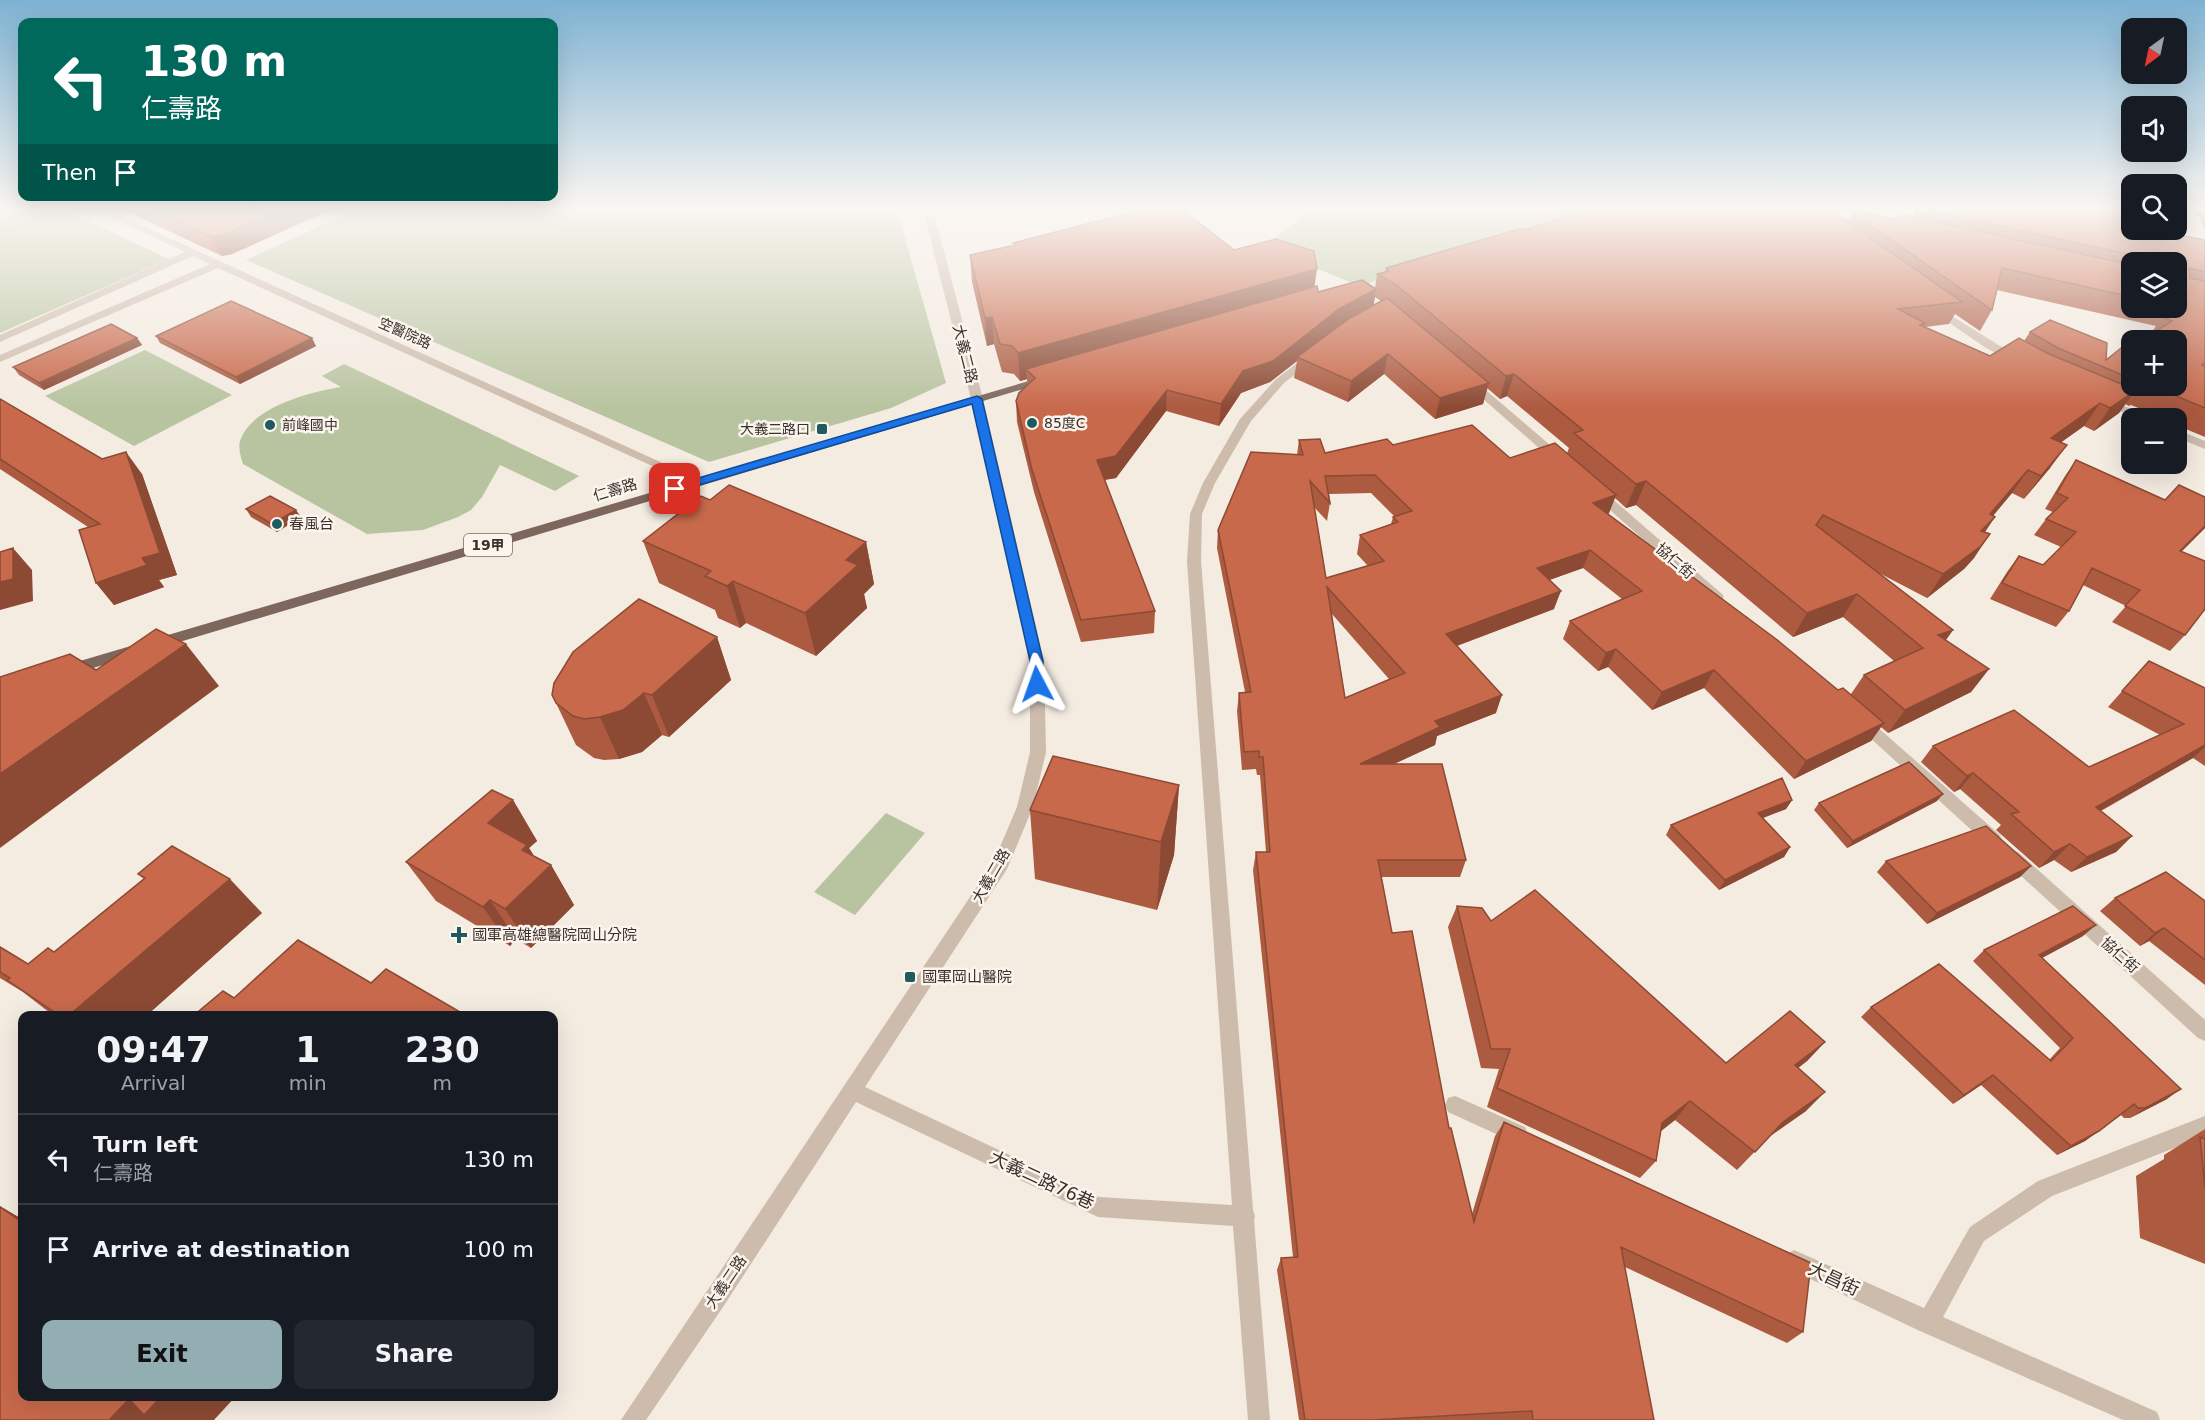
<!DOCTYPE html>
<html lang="en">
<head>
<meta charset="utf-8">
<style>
	:root { --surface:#171b24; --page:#242831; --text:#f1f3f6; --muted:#9ea1a6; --line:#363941; --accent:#92aeb2 }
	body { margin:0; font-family:"DejaVu Sans","Noto Sans TC",sans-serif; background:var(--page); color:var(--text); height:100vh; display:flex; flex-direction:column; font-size:22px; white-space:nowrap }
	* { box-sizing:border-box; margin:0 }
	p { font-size:20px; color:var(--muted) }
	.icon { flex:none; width:33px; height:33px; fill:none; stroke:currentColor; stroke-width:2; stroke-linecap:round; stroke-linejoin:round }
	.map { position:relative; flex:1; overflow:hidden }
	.details { position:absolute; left:18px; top:1011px; width:540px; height:390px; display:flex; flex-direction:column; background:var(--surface); border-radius:12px; box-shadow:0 6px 24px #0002 }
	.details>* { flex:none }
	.banner { position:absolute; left:18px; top:18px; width:540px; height:183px; border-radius:12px; box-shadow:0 6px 24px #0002; background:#00695c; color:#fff; overflow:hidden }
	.needle { width:39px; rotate:213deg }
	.buttons { position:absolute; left:2121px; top:18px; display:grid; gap:12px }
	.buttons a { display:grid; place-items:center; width:66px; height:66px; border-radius:12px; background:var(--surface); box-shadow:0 6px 24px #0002; font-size:30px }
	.pin { position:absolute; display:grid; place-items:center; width:51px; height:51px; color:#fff; margin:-26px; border-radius:12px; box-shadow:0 3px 9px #0006 }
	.me { position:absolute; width:66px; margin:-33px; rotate:356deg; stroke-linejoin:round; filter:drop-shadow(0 0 4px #0008) }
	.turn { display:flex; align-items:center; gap:21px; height:126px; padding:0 24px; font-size:27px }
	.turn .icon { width:78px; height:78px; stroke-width:2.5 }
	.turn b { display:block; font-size:42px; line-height:51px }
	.then { display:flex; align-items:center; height:57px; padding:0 24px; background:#0003; gap:12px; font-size:22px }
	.eta { display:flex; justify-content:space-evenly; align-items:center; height:102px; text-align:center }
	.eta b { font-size:36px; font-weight:700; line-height:42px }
	.button { display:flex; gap:12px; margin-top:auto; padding:12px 24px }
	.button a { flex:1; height:69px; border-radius:12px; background:var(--accent); color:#111; font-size:24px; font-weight:700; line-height:69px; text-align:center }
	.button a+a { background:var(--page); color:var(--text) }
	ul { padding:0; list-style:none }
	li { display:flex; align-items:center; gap:18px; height:90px; padding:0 24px; border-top:2px solid var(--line) }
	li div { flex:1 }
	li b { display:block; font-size:22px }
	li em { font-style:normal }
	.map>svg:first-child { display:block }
	.green { fill:#b8c4a0 }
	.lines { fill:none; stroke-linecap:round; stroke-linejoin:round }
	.street { fill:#cdbbac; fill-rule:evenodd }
	.primary { fill:#7d675c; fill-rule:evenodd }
	.wall { fill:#ac5a40; fill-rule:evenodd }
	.shaded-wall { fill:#8c4a34 }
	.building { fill:#c8694b; stroke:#8c4a34; stroke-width:1.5; fill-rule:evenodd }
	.route { fill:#1a73e8; stroke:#114b97; stroke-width:1.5 }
	.poi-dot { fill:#1f5a5e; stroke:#fbf5ee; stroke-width:2 }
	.labels { text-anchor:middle; stroke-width:5; stroke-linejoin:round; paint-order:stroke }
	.far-street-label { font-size:14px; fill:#3b302b; stroke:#fbf5ee }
	.far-poi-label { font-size:14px; fill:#3b302b; stroke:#fbf5ee; text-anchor:start }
	.shield { fill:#fbf5ee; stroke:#756b66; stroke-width:1.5 }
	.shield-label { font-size:14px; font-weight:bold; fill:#3b302b }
	.street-label { font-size:15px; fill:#3b302b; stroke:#fbf5ee }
	.poi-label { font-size:15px; fill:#3b302b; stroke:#fbf5ee; text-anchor:start }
	.near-street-label { font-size:18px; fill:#3b302b; stroke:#fbf5ee }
</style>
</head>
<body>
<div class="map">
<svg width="2205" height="1420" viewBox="0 0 2205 1420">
	<rect width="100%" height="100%" fill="#f4ebe1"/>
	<path class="green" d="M0,210H64L169,259L0,333Z
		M354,210H897L946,383L891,408L709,462L246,260Z
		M1310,210H1597L1507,242L1359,286L1278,252L1275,238Z
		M145,350L232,395L134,446L45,396Z
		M344,364L579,476L555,491L500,465L482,497L471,510L458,517L423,530L367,534L243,464C241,457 238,448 240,441C251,407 310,392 341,387L322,376Z
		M886,813L925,833L855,915L814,892Z"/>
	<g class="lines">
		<path class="street" d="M95,210H108L704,482L702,485H694L218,268L0,362V355L210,264L193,256L0,342V335L185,252Z
			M923,210H933L983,399L1044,661L1046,752L1033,807L1007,869L865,1087L1099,1197L1232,1205L1187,561L1190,514L1203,483L1240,419L1276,379L1308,355L1312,354L1318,357L1284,383L1251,421L1215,483L1202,514L1201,561L1253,1210L1255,1216L1254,1220L1270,1420H1248L1233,1226L1098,1217L856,1102L723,1307L646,1420H621L994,861L1017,807L1030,752V661L971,399Z
			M1936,306L2021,359L2015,362L2011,361L1986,348L1932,311V307Z
			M1470,379L1474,380L1563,456V462H1555L1466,384L1464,382Z
			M2104,398L2149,416L2151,418H2136L2100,403L2098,401Z
			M2176,429L2205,441V449L2176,437Z
			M1597,488L1601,489L1722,594L1724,597L1722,600H1712L1593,495L1591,492Z
			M1862,716L1867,718L2000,835L2002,840L2000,845L1994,847L1988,845L1857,726L1854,722L1857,718Z
			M2012,850L2018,852L2205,1020V1041L2198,1038L2006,862L2004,857L2006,852Z
			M1455,1096L1525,1127L1528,1134L1525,1141L1518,1144L1448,1112L1445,1105L1448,1098Z
			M2205,1116V1136L2052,1196L1984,1241L1943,1317L2157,1412L2160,1420H2123L1920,1331L1787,1268L1783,1261L1787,1254L1794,1250L1924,1308L1970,1227L2038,1181Z"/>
		<path class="primary" d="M1796,210H1814L1873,225L1868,228Z
			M1046,376L1050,377V381L73,674L68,675L61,670L63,666Z"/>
	</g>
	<path class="wall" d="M124,210H330L232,254L222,256Z
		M1916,210H2132L2163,232L2205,240V437L2176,425V418H2162L2131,405L2129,406L2125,404L2119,413L2094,431L2084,426L2061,442L2050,468L2024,499L2012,493L1993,516L1995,517L1985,532L1974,558L1964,569L1927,598L1879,573L1953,630L1946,640L1989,669L1971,692L1888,733L1881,727L1871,741L1794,779L1704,688L1652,710L1608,667L1598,671L1563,639L1570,621L1622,599L1583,568L1549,580L1554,609L1457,646L1496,713L1437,736L1435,745L1394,764L1466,860L1460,877H1381L1392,933L1449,1128L1472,1214L1495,1136L1504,1122L1803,1332L1787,1343L1625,1267L1654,1420H1299L1277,1270L1281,1258L1293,1257L1253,870L1256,852H1266L1260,775H1257L1256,769L1242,770L1237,711L1239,693L1245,692L1217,548L1218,530L1297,455L1299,440L1325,453L1393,445L1510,458L1567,453L1569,448L1507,396L1500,399L1487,388L1483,404L1435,419L1384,374L1348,402L1294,378L1297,361L1270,382L1241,393L1219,426L1166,411L1116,478L1104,480L1155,611L1154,633L1081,642L1034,492L1017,422L1016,401L1027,385V379L1020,381L1014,374L1002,372L994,344L987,346L972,282L970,255L1013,246V243L1234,250L1314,287L1318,292L1375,288L1377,274L1385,272L1386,268L1524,230L1832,211L1848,223L1852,213L1894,219L1913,217ZM2132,262H2176V308H2132ZM1997,290L2156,326L2148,337L2176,386H2132V348L2128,351L2106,360L2030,332L2024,341L1990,356L1925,327L1949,324L1955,314L1980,331L1992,310ZM1375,297L1381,301L1373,305ZM1371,493L1395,517H1393L1391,524L1360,535L1357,554L1368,566L1326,578L1314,507L1327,521L1330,503L1329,494ZM1615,498L1626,508L1636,505L1793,637L1843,617L1894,661L1864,675L1851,694L1838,690L1608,514L1609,513ZM1332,614L1389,679L1345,698Z
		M2190,210H2205V230L2196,212Z
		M156,336L316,346L240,384L160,343Z
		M137,338L142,345L44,390L19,375L13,367Z
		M0,399L102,459L142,474L177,575L159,580L164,587L114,605L96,583L88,527L0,469Z
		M2076,460L2165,500L2205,497V528L2182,551L2185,635L2170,651L2112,622L2126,606L2083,585L2069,611L2056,627L1990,599L2007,572L2019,556L2043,565L2061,547L2034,535L2046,519L2053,512L2045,509L2065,476Z
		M710,500L866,542L874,584L864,594L867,608L816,656L746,623L740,628L718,618L715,610L659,583L643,541Z
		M246,509L301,517L277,532L251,517Z
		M717,637L731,680L669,737L662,735L642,752L619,759L604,760L594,758L576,745L556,703Z
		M2149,661L2205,688V766L2193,758L2101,811L2132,836L2116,852L2071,872L2054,860L2039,868L1996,830L2001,825L1960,789L1954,792L1921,762L1933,746L2089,767L2160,735L2108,707Z
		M1179,785L1174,855L1157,910L1035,879L1030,810Z
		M513,800L537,841L529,848L534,856L551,865L574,905L531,948L516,939L510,946L436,901L406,862Z
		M1792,800L1786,809L1763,818L1790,847L1784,857L1719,890L1666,835L1671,825Z
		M1937,801L1847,848L1814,810L1819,803Z
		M1886,861L2031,866L2020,877L1927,924L1877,872Z
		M138,874L262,913L146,1016H54L23,992L0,978V947L28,964L54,952L144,879Z
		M2115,898L2205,901V985L2149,941L2140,946L2100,911Z
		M1457,906L1491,921L1726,1063L1825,1042L1807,1061L1798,1068L1806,1111L1769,1137L1737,1170L1675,1120L1661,1131L1656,1161L1640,1178L1487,1107L1499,1069L1481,1068L1448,927Z
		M2083,936L2042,958L2167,1099L2130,1118H2124L2121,1115L2085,1141L2057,1155L1981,1085L1953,1104L1861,1017L1871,1007L2049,1060L2060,1048L1973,961L1984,950Z
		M2205,1129V1264L2140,1238L2136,1176L2164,1159V1155Z"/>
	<path class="shaded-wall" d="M279,210H330L232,254L222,256L211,237Z
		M1317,269L1313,297L1026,369L1027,379L1020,381L1018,353Z
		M1376,289L1373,310L1297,357V361L1270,382L1241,393L1219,426L1221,404L1243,371L1339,309Z
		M992,317L994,344L987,346L985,318Z
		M137,338L142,345L44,390L39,383Z
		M312,338L316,346L240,384L236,377Z
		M1388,354L1384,374L1348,402L1351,381Z
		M1514,374L1507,396L1500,399L1506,376Z
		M1489,383L1483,404L1435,419L1440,398Z
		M2144,386H2145L2129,406Z
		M1167,390L1166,411L1116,478L1097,481V460Z
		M2136,390L2119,413L2094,431L2110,408Z
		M2100,403L2084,426L2035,461L2051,438Z
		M2067,445L2050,468L2024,499L2041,476Z
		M126,452L142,474L177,575L159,580L164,587L114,605L96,583L142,558Z
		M2028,470L2012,493L1974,538L1990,514Z
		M1646,481L1636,505L1626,508L1636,484Z
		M1616,495L1609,513L1586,521L1593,503Z
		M296,510L301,517L277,532L272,524Z
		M1995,517L1979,540L1981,531Z
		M2205,526V528L2166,567L2180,551Z
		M1990,534L1974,558L1964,569L1927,598L1943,574Z
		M866,542L874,584L864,594L867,608L816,656L805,613L846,560Z
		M13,548L32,570L33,601L0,610V582Z
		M1590,550L1583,568L1530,587L1537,568Z
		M733,581L746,623L740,628L727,586Z
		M1561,591L1554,609L1440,652L1446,634Z
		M1857,594L1843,617L1793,637L1807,613Z
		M1953,630L1936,653L1938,635Z
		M717,637L731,680L669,737L652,695Z
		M186,644L219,686L0,848V774Z
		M1616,649L1608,667L1598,671L1606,653Z
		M1989,669L1971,692L1888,733L1905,710Z
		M1714,670L1704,688L1652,710L1662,692Z
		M644,693L662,735L642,752L619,759L600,717Z
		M1502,695L1496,713L1437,736L1435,745L1355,782L1360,764L1435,721Z
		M1884,723L1871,741L1794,779L1806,761Z
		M2205,745V747L2193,758L2080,822L2096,807Z
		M1973,773L1960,789L1954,792L1967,776Z
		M1179,785L1174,855L1157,910L1161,842Z
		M1943,794L1937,801L1847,848L1853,841Z
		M513,800L537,841L529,848L544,872L551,865L574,905L531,948L505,909L488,823Z
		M1792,800L1786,809L1752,822L1758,813Z
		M2132,836L2116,852L2071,872L2087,857Z
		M2070,844L2054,860L2039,868L2054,852Z
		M1790,847L1784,857L1719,890L1725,880Z
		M2031,866L2020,877L1927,924L1937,913Z
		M230,879L262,913L146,1016H68Z
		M490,900L516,939L510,946L483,907Z
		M2096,925L2083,936L2027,966L2039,955Z
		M2164,928L2149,941L2140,946L2155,933Z
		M1825,1042L1807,1061L1777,1084L1795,1065Z
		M1993,1075L1981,1085L1953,1104L1964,1095Z
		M2181,1089L2167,1099L2130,1118L2145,1108Z
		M1825,1092L1806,1111L1764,1140L1783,1122Z
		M1690,1101L1675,1120L1647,1142L1662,1123Z
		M2099,1131L2085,1141L2057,1155L2071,1146Z
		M0,1206L22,1219V1222L0,1207Z
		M162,1396H236L214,1420H109L129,1399Z"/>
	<path class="building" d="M152,210H279L222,235L211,237Z
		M1140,210H1183L1234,250L1276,239L1314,251L1317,269L1018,353L1012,346L1000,344L992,317L985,318L970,255L1015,245L1013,243Z
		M1586,210H1831L1832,211L1962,302L1898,309L1925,323L1920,325L1990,356L2019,338L2049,354L2136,390L2110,408L2100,403L2051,438L2067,445L2041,476L2028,470L1990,514L1995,517L1981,531L1990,534L1981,546L1943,574L1823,515L1816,525L1953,630L1938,635L1989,669L1905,710L1864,675L1923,648L1857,594L1807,613L1646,481L1636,484L1574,433L1583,430L1514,374L1506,376L1395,284L1377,274L1389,271L1386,268L1522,228L1524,230Z
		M1926,210H2132V230H2163V232L2205,240V272L2189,268L2190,278L2205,281V362L2202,365L2205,366V408L2152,386H2176V340H2143L2172,321L2162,317L2175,308H2176V262H2147L2146,258Z
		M1857,211L1894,219L1904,215L2132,265V297L2002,268L1992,310L1852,213L1856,214Z
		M1362,280L1376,289L1339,309L1273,361L1243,371L1221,404L1167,390L1116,456L1097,460L1155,611L1081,620L1032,470L1016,401L1019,393L1035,378L1026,369L1317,286L1318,292Z
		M1387,298L1489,383L1440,398L1388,354L1351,381L1297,357L1350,318Z
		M231,301L312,338L236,377L156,336Z
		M2050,320L2107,343L2106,360L2121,348L2128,351L2132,348V379L2058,348L2030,332Z
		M111,324L137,338L39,383L13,367Z
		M0,399L102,459L126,452L160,553L142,558L147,565L96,583L79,530L100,524L0,459Z
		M1472,425L1510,458L1555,443L1616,495L1593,503L1776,639L1838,690L1843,688L1884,723L1806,761L1714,670L1662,692L1616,649L1606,653L1570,621L1642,591L1590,550L1537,568L1561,591L1446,634L1502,695L1435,721L1440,727L1360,764H1442L1466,860H1378L1392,933L1412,931L1449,1128H1451L1474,1222L1504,1122L1811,1263L1803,1332L1621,1247L1654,1420H1533L1532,1411L1372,1420H1305L1281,1258L1298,1257L1256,852H1270L1263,757H1259V751L1244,752L1239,693L1251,692L1218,530L1251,452L1303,455L1299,440L1320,439L1325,453L1387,439L1393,445ZM1375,475L1412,511L1393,517L1398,522L1360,535L1384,561L1326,578L1310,481L1330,503L1325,476ZM1327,587L1405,673L1345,698Z
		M2076,460L2165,500L2179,485L2205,497V526L2180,551L2205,561V609L2185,635L2125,606L2140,590L2092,568L2069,611L2002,583L2019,556L2043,565L2076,532L2046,519L2068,498L2057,493Z
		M729,485L866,542L846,560L858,565L805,613L733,581L727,586L705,576L711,571L643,541L701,496L710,500Z
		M270,496L296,510L272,524L246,509Z
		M13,548V579L0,582V552Z
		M639,599L717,637L652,695L644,693L623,710L600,717L584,719L573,716L556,703L552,695L554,683L573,652Z
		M156,629L186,644L0,774V677L70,654L96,670Z
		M2149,661L2205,688V745L2096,807L2132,836L2087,857L2070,844L2054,852L2011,814L2019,812L1973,773L1967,776L1933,746L2014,710L2089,767L2184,724L2122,691Z
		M1053,756L1179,785L1161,842L1030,810Z
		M1909,762L1943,794L1853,841L1819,803Z
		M1782,778L1792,800L1758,813L1790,847L1725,880L1671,825Z
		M492,790L513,800L488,823L527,845L522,850L551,865L505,909L490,900L483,907L406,862Z
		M1986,826L2031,866L1937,913L1886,861Z
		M172,846L230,879L68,1016H60L7,980L10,978L0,972V947L28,964L48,948L54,952L145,878L138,874Z
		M2166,872L2205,901V960L2164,928L2155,933L2115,898Z
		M1535,890L1726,1063L1790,1011L1825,1042L1795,1065L1825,1092L1783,1122L1755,1152L1690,1101L1662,1123L1656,1161L1497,1088L1510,1049H1491L1457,906L1482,908L1491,921Z
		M2073,906L2096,925L2039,955L2181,1089L2145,1108H2138L2134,1104L2099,1131L2071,1146L1993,1075L1964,1095L1871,1007L1939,964L2051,1061L2073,1038L1984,950Z
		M298,940L371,983L386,969L467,1016H193L223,991L234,998Z
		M2200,1137L2205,1139V1188Z
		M0,1207L22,1222V1396H162L144,1415L129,1399L109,1420H0Z"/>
	<linearGradient id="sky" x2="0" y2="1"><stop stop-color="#7eb2d2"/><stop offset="0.51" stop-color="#faf6f2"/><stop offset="1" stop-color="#faf6f2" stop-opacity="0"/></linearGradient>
	<rect width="2205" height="409" fill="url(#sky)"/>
	<path class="route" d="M977,396L982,399L1043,661L1042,687L1037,688L1030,684V661L972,404L679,491H671L670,489L671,486Z"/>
	<g class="poi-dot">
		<circle cx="1032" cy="423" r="6"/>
		<circle cx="270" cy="425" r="6"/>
		<rect x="816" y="423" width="12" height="12" rx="3"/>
		<circle cx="277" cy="524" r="6"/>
		<path d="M456 926h6v6h6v6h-6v6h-6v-6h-6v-6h6z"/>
		<rect x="904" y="971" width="12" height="12" rx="3"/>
	</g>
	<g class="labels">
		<g class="far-street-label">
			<text transform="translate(405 333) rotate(24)" y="5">空醫院路</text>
		</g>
		<g class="far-poi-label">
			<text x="1044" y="428">85度C</text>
			<text x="282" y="430">前峰國中</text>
			<text x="810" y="434" text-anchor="end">大義二路口</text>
		</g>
		<rect class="shield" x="464" y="534" width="48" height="22" rx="4.5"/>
		<g class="shield-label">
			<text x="488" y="550">19甲</text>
		</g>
		<g class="street-label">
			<text transform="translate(965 354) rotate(76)" y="5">大義二路</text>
			<text transform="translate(615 490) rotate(-17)" y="5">仁壽路</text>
			<text transform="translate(1675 561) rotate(41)" y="5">協仁街</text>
			<text transform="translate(991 876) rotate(-60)" y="5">大義二路</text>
			<text transform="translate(2120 955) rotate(42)" y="5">協仁街</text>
			<text transform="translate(726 1282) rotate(-56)" y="5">大義二路</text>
		</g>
		<g class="poi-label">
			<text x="289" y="529">春風台</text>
			<text x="472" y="940">國軍高雄總醫院岡山分院</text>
			<text x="922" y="982">國軍岡山醫院</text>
		</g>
		<g class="near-street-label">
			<text transform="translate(1042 1180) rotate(25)" y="6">大義二路76巷</text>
			<text transform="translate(1834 1279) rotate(25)" y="6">大昌街</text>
		</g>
	</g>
</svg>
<div class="buttons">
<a><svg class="needle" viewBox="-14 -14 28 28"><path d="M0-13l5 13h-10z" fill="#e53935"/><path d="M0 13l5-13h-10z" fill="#9ea1a6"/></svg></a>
<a><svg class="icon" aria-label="sound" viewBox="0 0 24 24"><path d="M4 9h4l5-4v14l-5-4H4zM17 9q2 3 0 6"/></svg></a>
<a><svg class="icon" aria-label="search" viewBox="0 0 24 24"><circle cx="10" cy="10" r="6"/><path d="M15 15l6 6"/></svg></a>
<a><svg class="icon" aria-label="layers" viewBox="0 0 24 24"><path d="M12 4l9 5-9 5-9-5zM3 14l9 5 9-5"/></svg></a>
<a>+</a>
<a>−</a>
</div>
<div class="pin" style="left:675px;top:489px;background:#d93025"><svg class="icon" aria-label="arrive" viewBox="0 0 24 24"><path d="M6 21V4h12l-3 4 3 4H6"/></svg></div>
<svg class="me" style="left:1037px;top:684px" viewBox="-20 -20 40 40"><path d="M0-17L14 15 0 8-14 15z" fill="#1a73e8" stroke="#fff" stroke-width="4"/></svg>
<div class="banner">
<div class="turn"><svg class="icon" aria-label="left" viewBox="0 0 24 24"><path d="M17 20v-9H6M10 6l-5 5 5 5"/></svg><div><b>130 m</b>仁壽路</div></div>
<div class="then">Then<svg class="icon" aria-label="arrive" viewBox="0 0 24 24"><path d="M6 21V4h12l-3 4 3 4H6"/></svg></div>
</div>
<section class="details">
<div class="eta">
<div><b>09:47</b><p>Arrival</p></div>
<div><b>1</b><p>min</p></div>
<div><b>230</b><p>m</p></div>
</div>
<ul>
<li><svg class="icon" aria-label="left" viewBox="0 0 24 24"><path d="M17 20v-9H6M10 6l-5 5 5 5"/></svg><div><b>Turn left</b><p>仁壽路</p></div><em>130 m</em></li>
<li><svg class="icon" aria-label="arrive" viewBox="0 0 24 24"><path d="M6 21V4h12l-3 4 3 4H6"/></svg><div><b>Arrive at destination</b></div><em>100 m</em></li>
</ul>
<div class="button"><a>Exit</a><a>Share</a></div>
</section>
</div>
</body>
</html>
